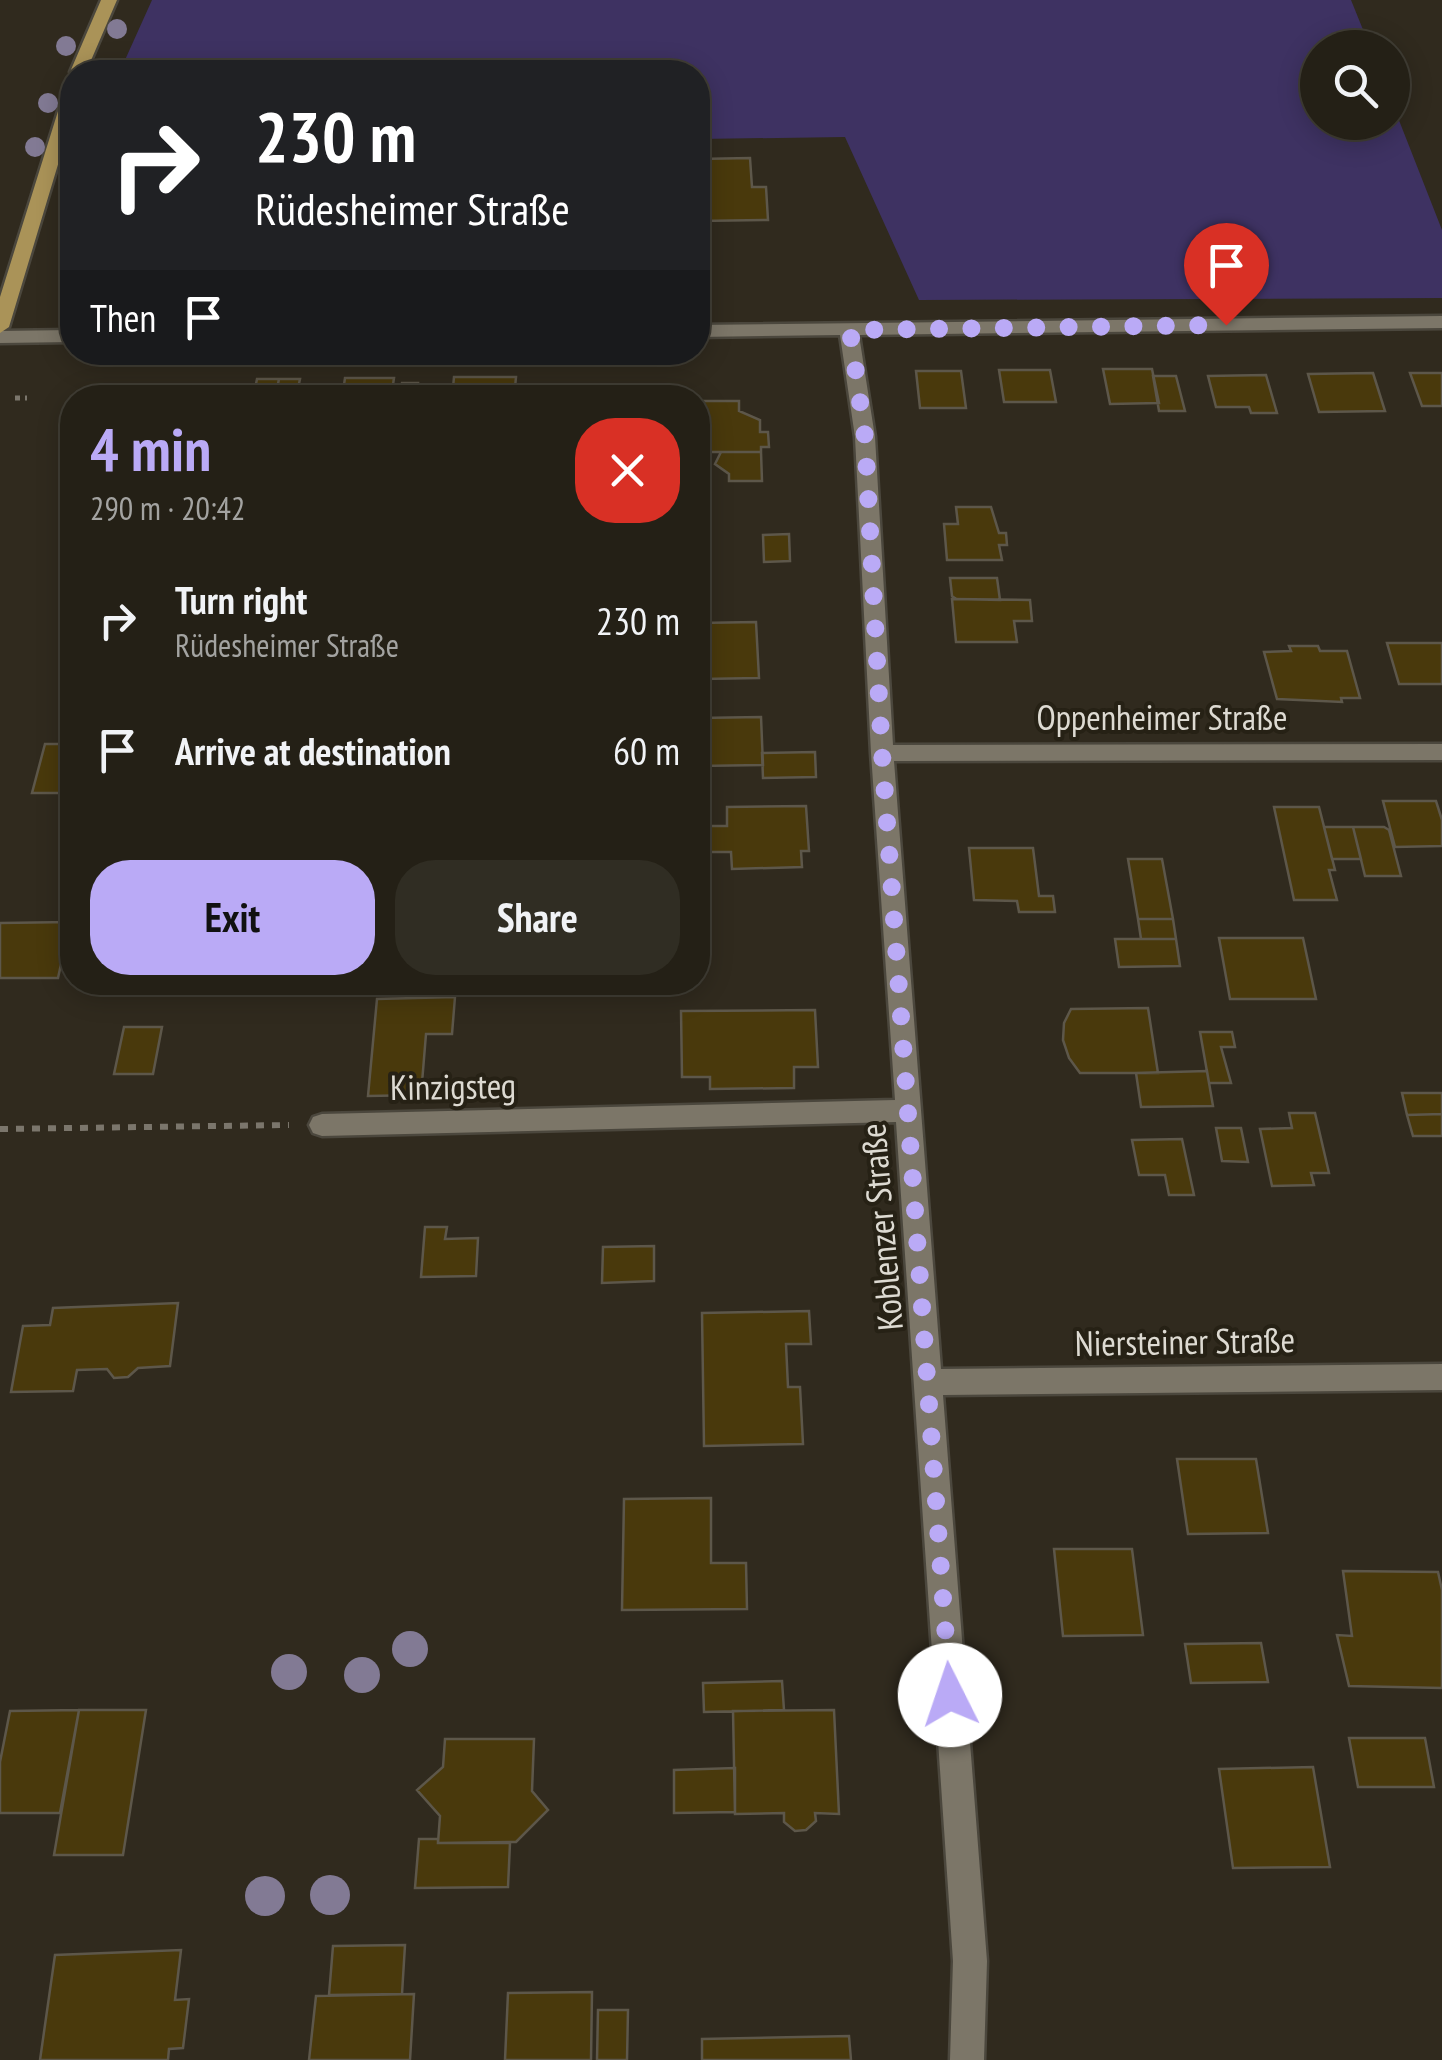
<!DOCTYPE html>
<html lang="en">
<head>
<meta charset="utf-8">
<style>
	:root { --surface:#242016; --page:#302d23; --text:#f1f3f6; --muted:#a3a3a1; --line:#413e35; --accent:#baaaf6 }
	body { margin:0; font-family:"PT Sans Narrow",sans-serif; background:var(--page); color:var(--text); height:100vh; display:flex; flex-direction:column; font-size:38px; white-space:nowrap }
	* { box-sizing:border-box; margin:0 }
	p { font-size:32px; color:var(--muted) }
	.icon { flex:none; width:55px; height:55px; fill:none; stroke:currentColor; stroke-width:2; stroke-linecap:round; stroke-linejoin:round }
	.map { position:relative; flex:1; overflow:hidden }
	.sheet { position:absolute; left:60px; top:385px; width:650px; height:610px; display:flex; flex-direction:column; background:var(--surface); border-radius:40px; box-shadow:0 5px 25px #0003,0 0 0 2px var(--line) }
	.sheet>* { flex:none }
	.hud { position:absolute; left:60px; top:60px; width:650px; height:305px; border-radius:40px; box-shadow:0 5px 25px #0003,0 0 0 2px var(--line); background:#202124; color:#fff; overflow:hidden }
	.buttons { position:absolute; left:1300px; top:30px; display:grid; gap:20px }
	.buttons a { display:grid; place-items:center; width:110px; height:110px; border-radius:50%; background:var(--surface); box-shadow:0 5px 25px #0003,0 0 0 2px var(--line); font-size:50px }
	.pin { position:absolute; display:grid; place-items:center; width:85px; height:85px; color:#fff; margin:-102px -42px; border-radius:50% 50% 50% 0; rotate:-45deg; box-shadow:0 0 10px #0007 }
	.pin .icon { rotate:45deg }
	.me { position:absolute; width:110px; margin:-55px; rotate:356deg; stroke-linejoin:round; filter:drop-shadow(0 0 8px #0008) }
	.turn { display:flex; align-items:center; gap:35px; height:210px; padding:0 30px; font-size:45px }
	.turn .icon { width:130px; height:130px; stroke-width:2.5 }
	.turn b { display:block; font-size:70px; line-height:85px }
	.then { display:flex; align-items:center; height:95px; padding:0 30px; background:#0003; gap:20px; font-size:38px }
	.round { display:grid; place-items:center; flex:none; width:105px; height:105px; border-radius:40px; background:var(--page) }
	.head { display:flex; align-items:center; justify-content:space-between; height:170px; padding:0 30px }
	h1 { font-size:60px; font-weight:700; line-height:75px; color:var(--accent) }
	.primary-button { display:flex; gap:20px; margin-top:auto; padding:20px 30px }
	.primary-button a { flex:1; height:115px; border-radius:40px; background:var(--accent); color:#111; font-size:40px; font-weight:700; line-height:115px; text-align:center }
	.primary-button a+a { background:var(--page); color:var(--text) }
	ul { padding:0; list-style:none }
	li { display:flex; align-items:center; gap:30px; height:130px; padding:0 30px }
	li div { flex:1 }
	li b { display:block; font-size:38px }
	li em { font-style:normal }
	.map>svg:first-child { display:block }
	.green { fill:#3e3262 }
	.building { fill:#49390c; stroke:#5d574a; stroke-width:2.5 }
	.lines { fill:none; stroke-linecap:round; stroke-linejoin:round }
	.minor-casing { stroke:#4b473d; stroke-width:5 }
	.major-casing { stroke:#4b473d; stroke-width:5 }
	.path-far1 { stroke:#7b766c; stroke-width:5; stroke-dasharray:5 5; stroke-linecap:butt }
	.path { stroke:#7b766c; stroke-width:6; stroke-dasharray:8 8; stroke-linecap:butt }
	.minor { fill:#7c7668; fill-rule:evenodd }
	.major { fill:#aa9358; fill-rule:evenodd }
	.tree { fill:#827a94 }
	.route { stroke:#baaaf6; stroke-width:18; stroke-dasharray:0 32.4 }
	.labels { text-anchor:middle; stroke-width:8; stroke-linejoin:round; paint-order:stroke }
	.street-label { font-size:35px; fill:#dddad2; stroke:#262115 }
</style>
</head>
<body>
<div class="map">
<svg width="1442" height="2060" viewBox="0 0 1442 2060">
	<rect width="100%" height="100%" fill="#302a1e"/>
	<path class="green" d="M152,0H1351L1370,47L1318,48V122H1392L1393,105L1442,230V298L919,300L845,137L698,139V72H337V64L125,60Z"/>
	<path class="building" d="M750,158L752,187H766L768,220L698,221V159Z
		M1103,369H1152L1159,403L1110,404Z
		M999,370H1050L1056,402H1004Z
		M916,371H961L966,408H920Z
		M1373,373L1385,411L1319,412L1308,374Z
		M1410,373H1442V406H1422Z
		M1266,375L1277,413H1251L1249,407H1216L1208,376Z
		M1153,376H1176L1185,411H1159Z
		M454,377H516L514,398H452Z
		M345,378H394L391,398H342Z
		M257,379H279L275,398H253Z
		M279,379H300L296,398H275Z
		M402,383H418L416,398H400Z
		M157,391L155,398H76L77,392Z
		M698,401H739V411L760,420V432H768L769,447H761V452H698Z
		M721,452H761L762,481H729V474L715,464Z
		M956,507H991L999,533H1006L1007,545H999L1002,560H947L944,524H958Z
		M789,534L790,561L764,562L763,535Z
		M950,578H997L1000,600L956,599L952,596Z
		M952,599L1030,600L1032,621H1014L1017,642H956Z
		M756,622L759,678L701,679L698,623Z
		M1387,643H1442V684H1399Z
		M1289,646H1318L1320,651H1347L1360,698H1341L1342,702L1277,699L1264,652L1291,651Z
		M67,657H72V686H60Z
		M761,717L763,765L698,766V718Z
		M45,744H72V793H32Z
		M815,752L816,777L763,778L762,753Z
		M1383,801H1436L1442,820V846L1395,847Z
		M806,806L809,851H801L802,867L732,869L731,852H702L701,826H727V807Z
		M1274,807H1319L1335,870H1329L1337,900H1294Z
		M1324,827H1353L1361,859H1332Z
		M1353,827H1384L1389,830L1401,876H1365Z
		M969,848H1033L1039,896H1053L1055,912H1019L1017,901L974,900Z
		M1128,859H1162L1173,919H1138Z
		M1138,919H1173L1176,939H1141Z
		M70,922L58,978H0V923Z
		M1219,938H1303L1316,999H1230Z
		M1115,939H1176L1180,966L1119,967Z
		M455,997L452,1034H426L421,1095L368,1096L377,999Z
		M1148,1008L1158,1073H1080L1069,1058L1063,1040L1064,1023L1071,1009Z
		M815,1010L818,1067H794V1088L710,1089V1077H682L681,1011Z
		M124,1027H162L153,1074H114Z
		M1200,1032H1232L1235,1047H1221L1231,1083H1209Z
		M1207,1071L1213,1106L1141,1107L1136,1073Z
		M1402,1093H1442V1114L1407,1115Z
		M1289,1113H1315L1329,1173H1311L1314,1185L1272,1186L1260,1129L1292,1128Z
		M1442,1114V1136H1413L1407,1115Z
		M1216,1128H1241L1248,1162L1222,1161Z
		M1182,1139L1194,1195H1169L1165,1175H1139L1132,1140Z
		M425,1227H447L445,1239L478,1238L476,1276L421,1277Z
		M654,1246V1281L602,1283L603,1247Z
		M178,1303L170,1366L138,1368L128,1377L114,1378L107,1369L77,1370L73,1391L11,1392L23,1326L50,1325L53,1308Z
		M809,1311L811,1344H786L788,1387H800L803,1444L704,1446L702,1313Z
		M1177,1459H1256L1268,1533L1188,1534Z
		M711,1498V1563H746L747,1609L622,1610L624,1499Z
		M1054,1549H1132L1143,1635L1063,1636Z
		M1343,1571L1438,1572L1442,1590V1688L1349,1686L1337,1635L1352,1636Z
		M1261,1643L1268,1682L1191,1683L1185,1644Z
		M782,1681L784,1710L704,1712L703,1683Z
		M79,1710H146L123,1855H54Z
		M79,1710L60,1813H0V1762L10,1711Z
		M834,1710L839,1814L815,1813L816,1821L806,1830L795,1831L784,1822V1813L735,1814L733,1711Z
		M1349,1738H1425L1434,1787H1358Z
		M445,1739H534L532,1791L548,1810L516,1842L438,1843L440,1816L417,1790L443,1767Z
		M1313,1767L1330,1867L1233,1868L1219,1769Z
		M735,1768V1812L674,1813V1770Z
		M419,1839H438V1843H510L508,1887L415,1888Z
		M405,1945L402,1994L329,1995L333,1946Z
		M181,1950L175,2000L189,1999L183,2048L169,2049L168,2060H40L55,1955Z
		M592,1992L591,2060H505L508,1993Z
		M414,1994L410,2060H309L316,1996Z
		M598,2010H628L627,2060H597Z
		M849,2036L851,2060H702V2039Z"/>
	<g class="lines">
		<defs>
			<path id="minor" d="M1442,316V328L859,335L875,437L893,745L1442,744V760L894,761L941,1369L1442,1364V1390L943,1395L987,1961L984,2060H950L953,1961L896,1122L322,1136L313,1133L309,1125L313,1117L322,1114L895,1100L871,753L855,437L840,335L698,337V325Z
				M72,330V342L0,343V331Z"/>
			<path id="major" d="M101,0H117L86,72L72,76L70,72Z
				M72,87V118L9,327L0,333V297L64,92Z"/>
		</defs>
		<use href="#minor" class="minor-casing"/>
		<use href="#major" class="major-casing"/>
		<path class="path-far1" d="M15,398H27"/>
		<path class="path" d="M0,1129L289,1125"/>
		<use href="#minor" class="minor"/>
		<use href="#major" class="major"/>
	</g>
	<g class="tree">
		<circle cx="117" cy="29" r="10"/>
		<circle cx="66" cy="46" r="10"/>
		<circle cx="48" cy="103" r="10"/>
		<circle cx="35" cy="147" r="10"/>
		<circle cx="410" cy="1649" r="18"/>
		<circle cx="289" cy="1672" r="18"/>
		<circle cx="362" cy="1675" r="18"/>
		<circle cx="330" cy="1895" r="20"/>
		<circle cx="265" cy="1896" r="20"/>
	</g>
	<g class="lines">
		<path class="route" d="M950,1695L882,753L865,437L850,330L1226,325"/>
	</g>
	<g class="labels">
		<g class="street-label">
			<text x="1162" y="730">Oppenheimer Straße</text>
			<text transform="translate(453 1087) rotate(-1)" y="12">Kinzigsteg</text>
			<text transform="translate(882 1227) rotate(-95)" y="12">Koblenzer Straße</text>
			<text transform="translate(1185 1342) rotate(-1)" y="12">Niersteiner Straße</text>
		</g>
	</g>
</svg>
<div class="buttons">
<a><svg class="icon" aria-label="search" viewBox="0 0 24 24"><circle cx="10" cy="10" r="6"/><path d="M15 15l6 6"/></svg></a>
</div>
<div class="pin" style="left:1226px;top:325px;background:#d93025"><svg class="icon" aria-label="arrive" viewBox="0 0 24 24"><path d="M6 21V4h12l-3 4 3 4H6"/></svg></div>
<svg class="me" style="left:950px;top:1695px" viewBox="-20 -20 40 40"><circle r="19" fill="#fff"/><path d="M0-13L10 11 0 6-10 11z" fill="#baaaf6"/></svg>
<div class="hud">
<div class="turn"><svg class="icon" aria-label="right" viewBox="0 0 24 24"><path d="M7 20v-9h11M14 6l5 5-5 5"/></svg><div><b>230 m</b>Rüdesheimer Straße</div></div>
<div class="then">Then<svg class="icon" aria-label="arrive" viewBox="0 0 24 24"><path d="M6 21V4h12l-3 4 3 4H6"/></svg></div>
</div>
<section class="sheet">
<div class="head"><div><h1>4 min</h1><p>290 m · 20:42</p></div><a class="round" style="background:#d93025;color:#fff"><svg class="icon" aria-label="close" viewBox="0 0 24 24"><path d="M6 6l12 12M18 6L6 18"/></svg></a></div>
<ul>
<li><svg class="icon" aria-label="right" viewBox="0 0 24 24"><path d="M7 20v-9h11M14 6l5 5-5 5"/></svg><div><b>Turn right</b><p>Rüdesheimer Straße</p></div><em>230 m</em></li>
<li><svg class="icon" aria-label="arrive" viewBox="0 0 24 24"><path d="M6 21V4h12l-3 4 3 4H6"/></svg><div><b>Arrive at destination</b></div><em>60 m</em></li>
</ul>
<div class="primary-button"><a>Exit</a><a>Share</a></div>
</section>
</div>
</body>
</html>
